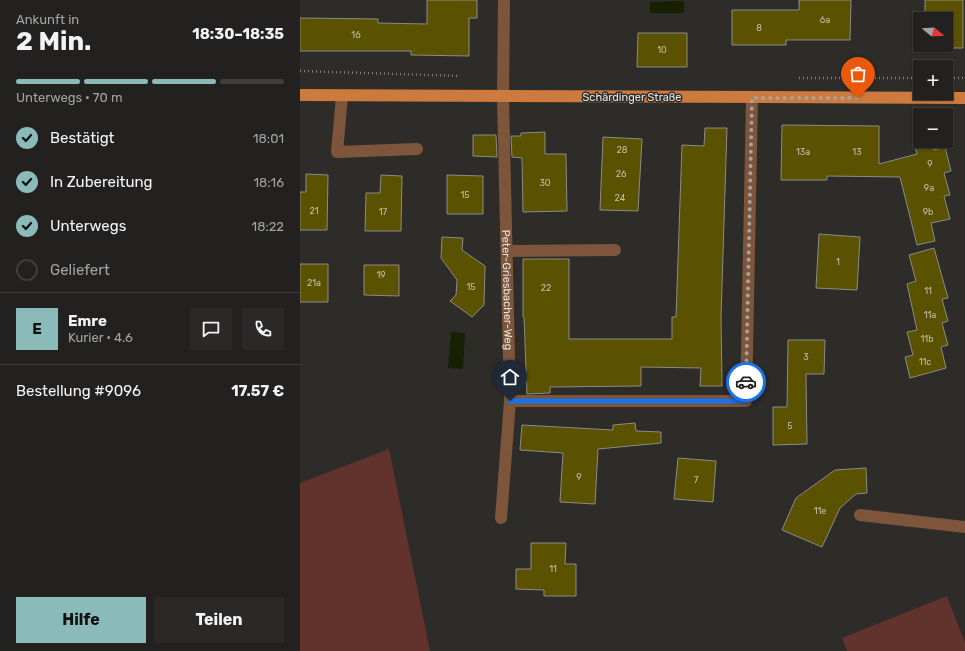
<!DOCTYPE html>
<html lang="de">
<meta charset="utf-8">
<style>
body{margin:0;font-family:Rubik,sans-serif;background:#2a2928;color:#f1f3f6;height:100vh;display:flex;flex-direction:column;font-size:15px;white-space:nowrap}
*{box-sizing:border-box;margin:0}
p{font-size:13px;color:#a2a3a4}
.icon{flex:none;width:22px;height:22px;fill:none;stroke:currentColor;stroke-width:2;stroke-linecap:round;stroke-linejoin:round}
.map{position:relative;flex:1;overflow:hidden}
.sheet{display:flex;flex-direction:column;background:#22211f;width:300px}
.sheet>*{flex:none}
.needle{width:26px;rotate:108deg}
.buttons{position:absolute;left:613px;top:12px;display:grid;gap:8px}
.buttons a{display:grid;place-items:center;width:40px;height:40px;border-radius:0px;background:#22211f;box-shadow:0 1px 3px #0004,0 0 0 1px #3f3e3d;font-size:20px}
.pin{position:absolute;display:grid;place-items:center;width:34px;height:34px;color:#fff;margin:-41px -17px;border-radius:50% 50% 50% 0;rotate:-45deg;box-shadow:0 0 4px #0007}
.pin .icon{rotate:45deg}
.courier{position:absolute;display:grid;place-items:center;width:40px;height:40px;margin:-20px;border:3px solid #1a73e8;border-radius:50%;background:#fff;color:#222;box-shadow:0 1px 5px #0007}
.head em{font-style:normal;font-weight:700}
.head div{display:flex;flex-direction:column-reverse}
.head{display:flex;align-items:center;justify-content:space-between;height:68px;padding:0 16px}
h1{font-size:26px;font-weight:700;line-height:30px}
.bar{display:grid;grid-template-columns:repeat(4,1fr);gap:6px 4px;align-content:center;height:48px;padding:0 16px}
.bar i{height:5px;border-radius:3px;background:#3f3e3d}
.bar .active{background:#8bbbb9}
.bar p{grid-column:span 4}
.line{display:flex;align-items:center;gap:10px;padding:0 16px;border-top:1px solid #3f3e3d}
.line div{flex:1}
.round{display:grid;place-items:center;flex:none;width:42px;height:42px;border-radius:0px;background:#2a2928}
ol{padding:0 16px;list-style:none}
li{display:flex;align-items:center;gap:12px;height:44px}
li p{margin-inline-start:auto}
li .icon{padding:4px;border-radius:50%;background:#8bbbb9;color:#111;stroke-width:4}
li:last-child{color:#a2a3a4}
li i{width:22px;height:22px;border:2px solid #3f3e3d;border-radius:50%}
.action{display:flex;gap:8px;margin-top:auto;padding:8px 16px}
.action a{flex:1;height:46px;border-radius:0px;background:#8bbbb9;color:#111;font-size:16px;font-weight:700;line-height:46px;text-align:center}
.action a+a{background:#2a2928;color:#f1f3f6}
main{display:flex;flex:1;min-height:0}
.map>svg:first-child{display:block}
</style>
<main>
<section class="sheet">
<div class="head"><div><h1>2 Min.</h1><p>Ankunft in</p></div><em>18:30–18:35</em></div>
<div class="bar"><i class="active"></i><i class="active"></i><i class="active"></i><i></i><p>Unterwegs · 70 m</p></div>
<ol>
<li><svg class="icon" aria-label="check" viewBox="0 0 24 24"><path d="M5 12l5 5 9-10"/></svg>Bestätigt<p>18:01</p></li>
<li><svg class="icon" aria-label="check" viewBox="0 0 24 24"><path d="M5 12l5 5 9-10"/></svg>In Zubereitung<p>18:16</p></li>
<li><svg class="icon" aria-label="check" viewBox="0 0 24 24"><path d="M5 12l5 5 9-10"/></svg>Unterwegs<p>18:22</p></li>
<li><i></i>Geliefert</li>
</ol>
<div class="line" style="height:72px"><b class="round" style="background:#8bbbb9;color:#111">E</b><div><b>Emre</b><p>Kurier · 4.6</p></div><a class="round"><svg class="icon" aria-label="chat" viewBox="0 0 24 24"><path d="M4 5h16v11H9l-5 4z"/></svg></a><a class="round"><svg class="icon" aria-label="phone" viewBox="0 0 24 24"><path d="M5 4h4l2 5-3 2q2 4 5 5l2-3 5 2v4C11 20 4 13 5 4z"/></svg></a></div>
<div class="line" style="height:52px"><div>Bestellung #9096</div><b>17.57 €</b></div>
<div class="action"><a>Hilfe</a><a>Teilen</a></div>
</section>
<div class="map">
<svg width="665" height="651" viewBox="0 0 665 651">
<rect width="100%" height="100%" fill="#2e2c29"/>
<!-- green -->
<path fill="#61332c" d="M89,449L130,651H0V483Z
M647,596L665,643V651H547L542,638Z"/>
<!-- water -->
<path fill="#172102" d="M384,1V13H350V2Z
M151,332L165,333L163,369L148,368Z"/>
<!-- building -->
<path fill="#5a5101" stroke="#8c8c87" d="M127,0H177V18H169V56L111,55V51H0V18L78,19V23L127,24Z
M499,0H551L550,40H486V45H432V10H499Z
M625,0H663V48H625V45H646V19H625Z
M338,33H387V67H337Z
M482,125L579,126V164L617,154L613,141H632L634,150L645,147L651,171L644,173L650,195L644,196L650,219L631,223L635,241L617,245L600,177L527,176V180H481Z
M405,128H427L421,317L422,386H400L401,368L341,367V386L250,387V393L227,394L224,317H223V259H269V339H372V317H376L382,145L404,146Z
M245,132V154H266L267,211L223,212L222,158L212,157L211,136H221V133Z
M173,135H196L197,157L173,156Z
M303,137L342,139L338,211L300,210Z
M6,174L28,175L27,230H0V192H6Z
M81,175L102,176L101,231H65L66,193H80Z
M147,175L183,176V214H147Z
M519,234L560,237L557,290L516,288Z
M142,237L163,238L162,250L185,266L184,305L172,317L150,301L156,295L157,280L141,258Z
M634,248L648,298L642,299L648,321L642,323L648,345L641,347L646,368L610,378L605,357L613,355L607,332L617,330L607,284L616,281L609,255Z
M0,264H28V302H0Z
M64,265H99V296L64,295Z
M488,340H525L524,374H506L507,444L473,445V407H487Z
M335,423L336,431L361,432V443L298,449L295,504L260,502L263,453L220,450L222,425L313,430V425Z
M378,458L416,461L413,502L374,499Z
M566,468L567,493L556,494L540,508L522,547L482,530L496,498L535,470Z
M231,543H266L265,564H276V596H244V590L216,589V569H231Z"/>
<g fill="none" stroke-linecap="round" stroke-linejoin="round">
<!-- path -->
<path stroke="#82807e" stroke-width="2.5" stroke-dasharray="1 3" stroke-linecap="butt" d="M0,71L160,76
M499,78H620
M646,78H665"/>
<!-- minor -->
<g stroke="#7d553a" stroke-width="12">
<path id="s1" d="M204,0L203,97L210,401H446L452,98"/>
<path d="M42,96L37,152L117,149"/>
<path d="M208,251L315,250"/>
<path d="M560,515L665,527"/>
<path d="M201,518L210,401"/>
</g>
<!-- major -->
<path stroke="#cd7a3e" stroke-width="12" d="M0,95L665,98"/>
</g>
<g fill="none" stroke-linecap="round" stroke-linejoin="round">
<!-- done -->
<path stroke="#a5a4a1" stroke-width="4" stroke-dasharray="0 7.2" d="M446,382L452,98H558"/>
<!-- route -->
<path stroke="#1a73e8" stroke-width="5" d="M210,401H446V382"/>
</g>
<g text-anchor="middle" stroke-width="3" stroke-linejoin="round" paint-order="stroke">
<!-- number labels -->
<g font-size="9" fill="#c2bfaa">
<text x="525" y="23">6a</text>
<text x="459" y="31">8</text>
<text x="56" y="38">16</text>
<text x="362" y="53">10</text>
<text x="322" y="153">28</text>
<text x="503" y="155">13a</text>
<text x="557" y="155">13</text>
<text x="630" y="167">9</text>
<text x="321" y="177">26</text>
<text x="245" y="186">30</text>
<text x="629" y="191">9a</text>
<text x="165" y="198">15</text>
<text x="320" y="201">24</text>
<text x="14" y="214">21</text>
<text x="83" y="215">17</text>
<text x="628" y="215">9b</text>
<text x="538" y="265">1</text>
<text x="81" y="278">19</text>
<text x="14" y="286">21a</text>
<text x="171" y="290">15</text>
<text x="246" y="291">22</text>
<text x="628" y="294">11</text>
<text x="630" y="318">11a</text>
<text x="627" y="342">11b</text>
<text x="506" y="360">3</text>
<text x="625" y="365">11c</text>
<text x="490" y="429">5</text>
<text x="279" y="480">9</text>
<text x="396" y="483">7</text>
<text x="520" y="514">11e</text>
<text x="253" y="572">11</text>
</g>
<!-- street labels -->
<g font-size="11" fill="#e5e4e2" stroke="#2e2c29">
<text x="332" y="101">Schärdinger Straße</text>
<text dy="4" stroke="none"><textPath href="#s1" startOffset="290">Peter-Griesbacher-Weg</textPath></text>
</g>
</g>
</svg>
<div class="buttons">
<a><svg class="needle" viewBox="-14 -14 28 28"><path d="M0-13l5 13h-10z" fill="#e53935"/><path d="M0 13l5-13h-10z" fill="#a2a3a4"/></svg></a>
<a>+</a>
<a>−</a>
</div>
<div class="pin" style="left:558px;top:98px;background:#ea580c"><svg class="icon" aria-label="bag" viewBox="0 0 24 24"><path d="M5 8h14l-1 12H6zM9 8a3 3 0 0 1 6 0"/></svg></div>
<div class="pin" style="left:210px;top:401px;background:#1f2937"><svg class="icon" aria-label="home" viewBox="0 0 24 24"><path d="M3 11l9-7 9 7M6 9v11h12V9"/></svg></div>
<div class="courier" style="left:446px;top:382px"><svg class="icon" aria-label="car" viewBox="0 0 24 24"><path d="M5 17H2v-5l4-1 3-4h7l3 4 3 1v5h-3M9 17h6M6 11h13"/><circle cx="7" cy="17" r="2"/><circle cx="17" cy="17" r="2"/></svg></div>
</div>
</main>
